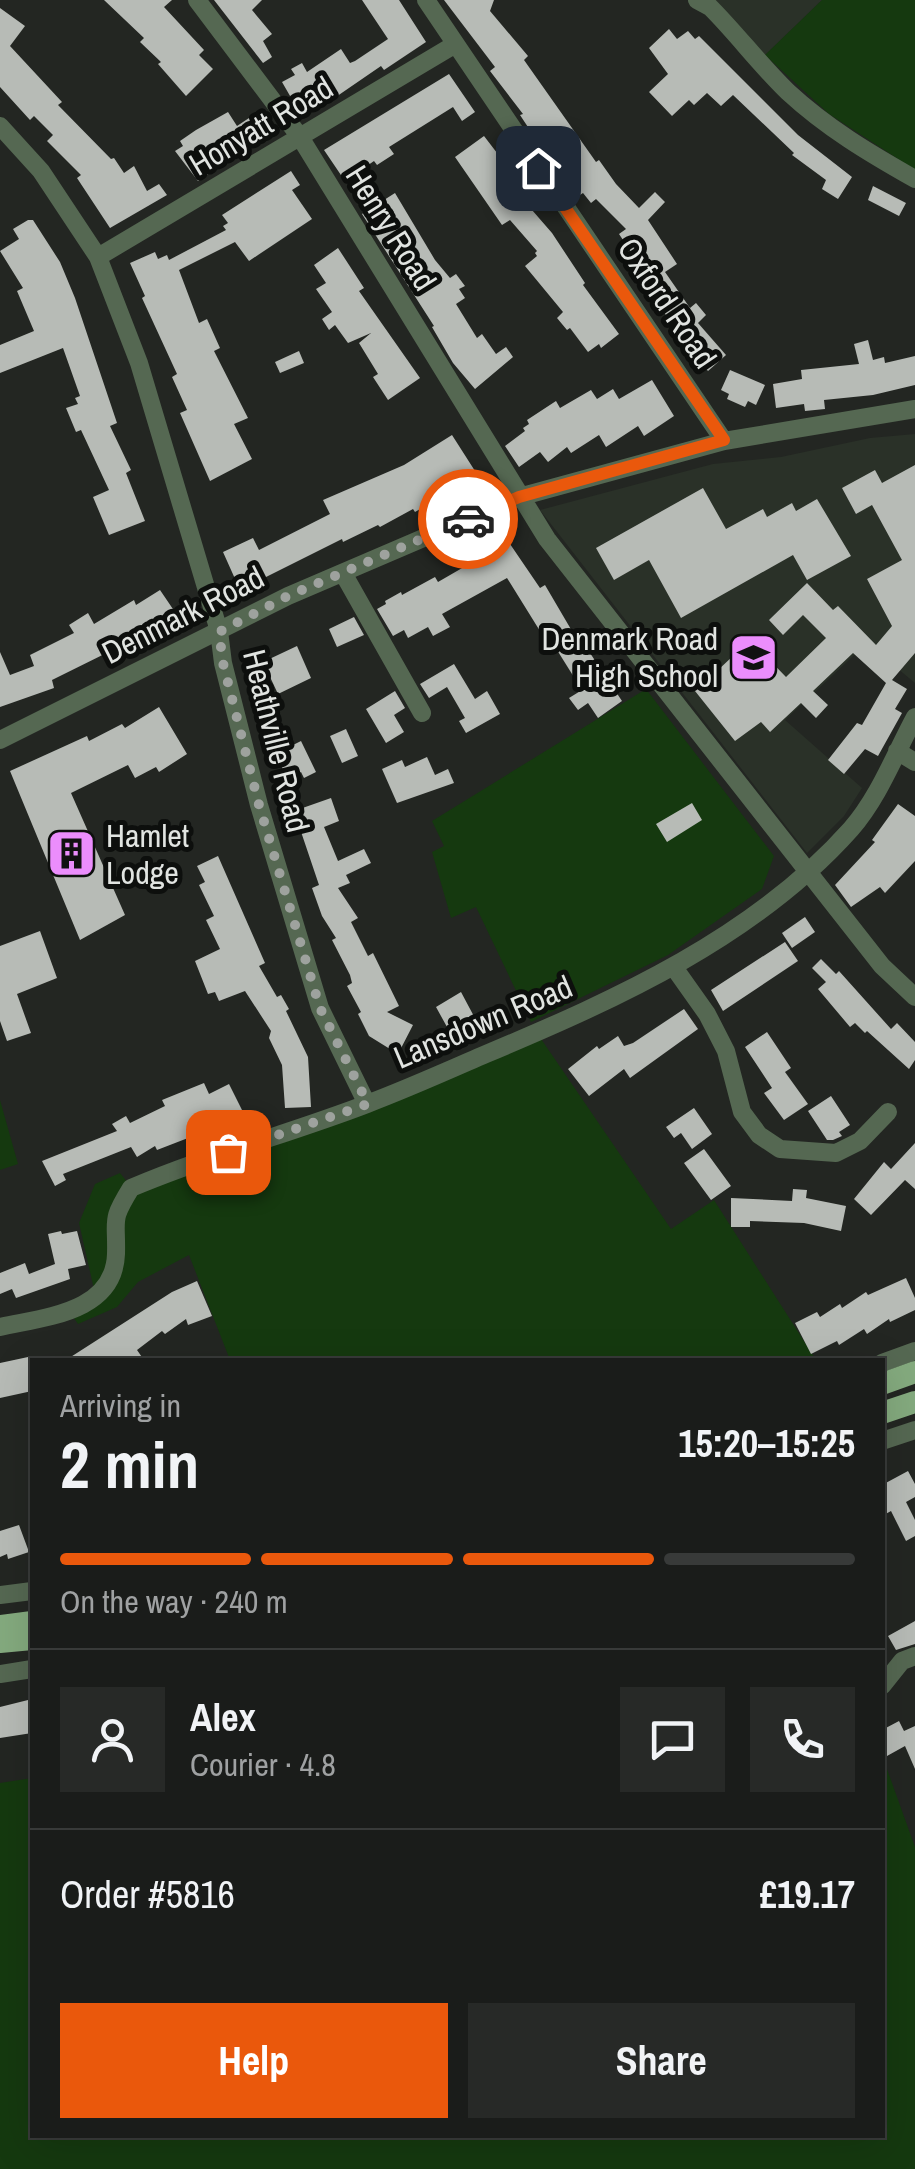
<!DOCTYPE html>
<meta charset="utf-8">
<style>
body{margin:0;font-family:"Archivo Narrow",sans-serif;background:#272927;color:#f1f3f6;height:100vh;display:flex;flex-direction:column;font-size:38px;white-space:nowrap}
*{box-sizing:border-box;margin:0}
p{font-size:32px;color:#9fa1a2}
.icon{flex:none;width:55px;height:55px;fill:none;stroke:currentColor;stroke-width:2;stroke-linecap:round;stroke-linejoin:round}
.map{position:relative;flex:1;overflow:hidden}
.details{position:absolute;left:30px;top:1358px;width:855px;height:780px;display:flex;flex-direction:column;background:#1a1c1a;border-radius:0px;box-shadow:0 10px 40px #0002,0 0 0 2px #383a39}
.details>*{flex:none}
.pin{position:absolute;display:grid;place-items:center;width:85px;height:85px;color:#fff;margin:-42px;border-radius:20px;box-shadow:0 5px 15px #0006}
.courier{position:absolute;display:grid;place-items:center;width:100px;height:100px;margin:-50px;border:8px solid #ea580c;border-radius:50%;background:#fff;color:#222;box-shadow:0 2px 12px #0007}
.headline em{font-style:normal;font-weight:800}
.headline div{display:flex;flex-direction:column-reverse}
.headline{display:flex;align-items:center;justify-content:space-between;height:170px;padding:0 30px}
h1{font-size:65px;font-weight:800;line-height:75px}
.bar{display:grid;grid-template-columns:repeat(4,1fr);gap:15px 10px;align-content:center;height:120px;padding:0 30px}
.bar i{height:12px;border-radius:8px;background:#383a39}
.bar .active{background:#ea580c}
.bar p{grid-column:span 4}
.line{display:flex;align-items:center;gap:25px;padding:0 30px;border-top:2px solid #383a39}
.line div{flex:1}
.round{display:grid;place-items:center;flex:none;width:105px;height:105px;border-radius:0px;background:#272927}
.button{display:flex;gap:20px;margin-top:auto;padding:20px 30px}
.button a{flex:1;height:115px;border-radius:0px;background:#ea580c;color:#fff;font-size:40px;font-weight:800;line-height:115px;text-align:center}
.button a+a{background:#272927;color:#f1f3f6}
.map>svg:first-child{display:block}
</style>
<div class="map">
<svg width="915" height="2169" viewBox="0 0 915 2169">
<rect width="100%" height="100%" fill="#232622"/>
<!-- built -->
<path fill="#2a3128" d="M697,0H822L760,60Z
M915,434V683L867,643L785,720L862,788L844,816L807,853L540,510L713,464L781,457L870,438Z"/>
<!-- green -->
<path fill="#15390f" d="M822,0H915V170L829,114L765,55Z
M646,689L774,856L762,889L668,955L531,1022L476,907L451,918L432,852L444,846L432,821Z
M537,1033L671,1229L714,1200L816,1360H230L189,1255L138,1282L117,1307L78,1324L69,1311L96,1298L79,1223L95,1184L120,1173L132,1188Z
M0,1100L18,1164L0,1170Z
M883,1758L915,1847V2169H0V1783L32,1778V2135H882Z"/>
<!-- building -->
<path fill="#b7bbb6" d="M104,0H172L164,7L204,50L199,55L213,69L186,96L158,64L161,62L140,42L144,38Z
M214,0H262L252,10L272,34L263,41L272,57L263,63Z
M362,0H399L426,42L384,70L381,66L330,101L301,115L282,82L295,75L291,69L302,63L307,72L341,49L350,63L355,61L388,39Z
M444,0H494L490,11L528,56L524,60L596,162L599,160L616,184L639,208L655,192L665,202L648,220L677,264L665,272L690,308L696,303L706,315L698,323L726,355L708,371L684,344L649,288L653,285L619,234L626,229L596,199L591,203L583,193L577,197L549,159L520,115L523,114L490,71L495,67Z
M0,8L25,26L10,46L62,102L58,105L111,159L114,158L124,173L134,166L147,191L159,184L167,195L110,228L77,178L81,175L47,141L53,135L34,116L30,120L0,87Z
M669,29L677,39L688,31L695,39L699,36L798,135L852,177L838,199L822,189L826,180L792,155L794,153L733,95L721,106L707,93L694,105L689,100L672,116L649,92L668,74L649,48Z
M449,74L475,112L462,121L453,107L389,147L394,154L377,165L374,161L345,181L324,150Z
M228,112L237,126L252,116L265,138L241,153L240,151L198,181L175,151L183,146L180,141L196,130Z
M484,136L504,162L507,161L521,182L517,185L535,209L532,210L552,233L585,283L583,285L619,334L601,348L599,344L588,352L570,328L567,330L557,318L563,312L525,266L537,256L535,253L537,251L510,220L502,225L455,157Z
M291,171L300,185L292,190L312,219L249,261L235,242L179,270L199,323L207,319L220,348L214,351L248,418L234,424L252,459L210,481L180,413L187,410L172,377L177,374L142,298L145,296L130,263L155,252L158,259L167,255L169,260L226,230L223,226L228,223L222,215Z
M873,186L906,203L899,216L868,200Z
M395,193L435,260L450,278L456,274L465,286L459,289L465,298L456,304L477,338L482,334L496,354L506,347L513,357L475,389L453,363L432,327L434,326L362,214Z
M28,220H33L60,262L75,298L117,423L110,426L131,470L126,473L145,521L109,535L93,497L109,490L81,430L76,432L66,408L78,404L75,398L80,396L63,348L0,373V345L34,331L17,291L23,288L0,251L19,239L13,229Z
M338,248L364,288L359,291L420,378L388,400L373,377L378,374L359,343L371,333L348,343L335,325L329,330L322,319L332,312L316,289L326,283L314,265Z
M868,340L873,360L884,357L885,363L915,356V385L873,395L824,400L825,409L805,411L804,404L776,408L773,384L802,379L801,370L859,364L854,344Z
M299,351L304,363L280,373L275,362Z
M730,370L765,385L756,405L748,401L745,407L727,399L729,394L721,390Z
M652,380L674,416L644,436L638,426L606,447L599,435L571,453L567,447L548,462L540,452L519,467L505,446L525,431L523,428L529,424L527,420L556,401L560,408L591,390L597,399L613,389L619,399Z
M452,435L475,471L468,475L473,482L450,496L448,493L415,512L413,509L380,527L378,525L343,542L342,539L240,590L223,552L253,538L259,550L330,514L323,500L404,465Z
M915,465V653L892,680L907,689L895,709L902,713L878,756L865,749L844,774L828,760L857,723L862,725L886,683L853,653L813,691L828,705L816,718L801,703L770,732L761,722L735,741L691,686L713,666L717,671L750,640L786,677L826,638L803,615L783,635L769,620L807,583L833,610L838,606L876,645L892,626L867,579L902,560L872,505L856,514L842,488L875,470L882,483Z
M703,488L726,529L763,509L767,517L792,503L796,511L817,499L851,556L807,580L793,555L681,618L649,560L614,580L596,548Z
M510,544L540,588L545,585L579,643L582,641L622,701L598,718L588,703L578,710L569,698L582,690L557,650L553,652L507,578L442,614L450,627L433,636L428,627L408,638L404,630L393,636L377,609L386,604L385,601L401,592L402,595L435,577L438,582L476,560L479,565Z
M160,590L177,615L157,628L52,680L54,688L0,707V652L10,675L34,666L30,655L74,633L69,625L88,613L94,624L134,600L136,605Z
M354,617L364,635L337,647L329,629Z
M297,646L311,678L278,694L263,662Z
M454,664L475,699L487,691L500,714L466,733L459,721L465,718L447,687L429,698L420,684Z
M395,691L405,708L394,715L404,732L386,743L366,709Z
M159,707L187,754L159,772L156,767L135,778L128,765L71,793L125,915L80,940L10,771L87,736L89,741L122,724L125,728Z
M346,729L358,756L342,763L330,736Z
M301,741L316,772L304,778L301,772L288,779L275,754Z
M427,757L435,775L448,769L454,783L397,803L382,769L402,760L405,767Z
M331,798L339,821L324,827L338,861L364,849L371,863L346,875L350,883L338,888L358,918L351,922L368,956L373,953L399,1006L387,1012L413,1025L398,1054L369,1036L358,1014L361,1012L347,986L352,983L350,975L332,940L336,938L322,916L312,888L319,885L294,811Z
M692,803L702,820L667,842L656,824Z
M898,804L915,816V861L885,893L880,887L851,907L835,885L875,842L872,840Z
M218,856L265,963L259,966L277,997L281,995L289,1009L286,1011L308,1057L311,1107L285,1108L282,1065L269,1038L271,1031L245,991L219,1001L215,992L208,994L195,961L220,949L206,920L214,916L199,885L205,882L197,866Z
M805,917L815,932L792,948L782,933Z
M40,931L57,978L17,994L31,1033L7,1041L0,1021V946Z
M785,942L798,961L723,1011L711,990Z
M821,959L836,974L839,971L891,1029L897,1023L915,1042V1060L909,1069L867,1031L865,1033L855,1023L850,1027L818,989L826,982L812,968Z
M461,992L477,1022L452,1036L436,1007Z
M684,1009L698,1029L630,1078L624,1069L589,1096L568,1069L597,1046L599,1049L618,1036L624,1046L633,1043Z
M767,1032L791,1068L785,1072L808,1104L784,1120L764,1093L772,1088L745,1047Z
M204,1083L209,1094L229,1084L245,1116L157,1150L155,1146L137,1157L131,1147L63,1174L66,1180L55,1186L42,1161L117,1131L112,1124L126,1116L130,1123L165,1106L162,1100Z
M831,1096L850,1125L839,1132L842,1136L833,1140H827L808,1111Z
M694,1108L712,1134L692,1149L681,1133L674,1138L666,1127Z
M915,1143V1189L905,1180L871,1215L854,1199L884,1162L891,1169Z
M704,1149L731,1186L711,1200L684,1163Z
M793,1189L807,1190L806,1198L846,1206L841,1231L804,1223L750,1221V1227H731V1198L792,1201Z
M61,1231L62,1234L77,1231L86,1265L68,1269L70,1279L16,1298L12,1289L0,1294V1273L25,1263L29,1274L55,1264L48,1234Z
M906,1278L915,1298V1310L890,1322L889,1319L867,1334L864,1329L839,1345L837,1341L811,1354L795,1323L817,1312L820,1317L840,1304L842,1308L866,1292L868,1295Z
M197,1281L212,1316L188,1325L186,1319L165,1334L162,1331L137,1350L144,1360H66L172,1292Z
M28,1357L29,1362L32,1361V1391L0,1398V1363Z
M908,1471L915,1484V1497L906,1502L915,1520V1536L906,1541L891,1511L882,1516V1485Z
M19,1525L29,1552L8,1559L7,1554L0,1557V1531Z
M915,1621V1644L896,1650L888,1636Z
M32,1699V1733L0,1738V1707Z
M899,1721L904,1731L915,1726V1769L905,1746L887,1756L882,1747V1730Z"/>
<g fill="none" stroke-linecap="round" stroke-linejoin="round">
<!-- minor -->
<path stroke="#556852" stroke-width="18" d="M197,0L300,137L547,539L882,966L915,997
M426,0L724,441
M697,0L710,7C737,34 760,65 788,92C827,128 869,153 915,179
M0,126L41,171L98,257L139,363L219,631L223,663L259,805L320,1008L367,1104
M98,257L454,45
M343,573L422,713
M0,740L288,596L519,497L724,441L915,409
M897,751L915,762
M673,966L707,1014L726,1051L742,1112L759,1135L780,1149L836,1153L860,1141L888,1112
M0,1327C44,1317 114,1313 116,1254C117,1218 110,1222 131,1188C208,1155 289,1134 367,1104C407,1089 447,1071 486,1054C617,999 755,937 851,829C879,797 895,754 915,717
M882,1363L915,1351
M882,1441L915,1430
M0,1595L32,1591
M0,1674L32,1669
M882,1686L902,1661L915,1656"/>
<!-- major -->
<path stroke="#84aa7e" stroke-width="22" d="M882,1384L915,1372
M882,1413L915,1402
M0,1626L32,1622
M0,1642L32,1639"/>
</g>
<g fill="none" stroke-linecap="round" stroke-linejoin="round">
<!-- done -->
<path stroke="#9ea29e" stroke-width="10" stroke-dasharray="0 18" d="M228,1152L368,1104L320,1008L259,805L223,663L219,632L288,596L468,519"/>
<!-- route -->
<path stroke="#ea580c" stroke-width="12" d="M468,519L519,497L724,440L538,168"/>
</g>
<!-- icons -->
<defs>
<symbol id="school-square" viewBox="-11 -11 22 22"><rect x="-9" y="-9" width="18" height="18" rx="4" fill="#eb8dfc" stroke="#0d0f0d"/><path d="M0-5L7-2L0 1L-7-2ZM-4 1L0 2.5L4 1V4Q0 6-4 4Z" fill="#111"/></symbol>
<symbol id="building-square" viewBox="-11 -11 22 22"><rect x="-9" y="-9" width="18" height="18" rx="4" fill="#eb8dfc" stroke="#0d0f0d"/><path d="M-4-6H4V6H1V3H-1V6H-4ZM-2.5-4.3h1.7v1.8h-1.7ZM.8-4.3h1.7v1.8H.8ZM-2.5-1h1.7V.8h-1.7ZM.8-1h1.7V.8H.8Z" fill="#111"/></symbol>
</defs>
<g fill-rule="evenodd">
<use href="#school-square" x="726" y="630" width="55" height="55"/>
<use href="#building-square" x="44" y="826" width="55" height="55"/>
</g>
<g text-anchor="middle" stroke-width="10" stroke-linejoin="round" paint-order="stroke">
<!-- street labels -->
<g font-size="32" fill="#e1e4e1" stroke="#0d0f0d">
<text transform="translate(261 126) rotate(-31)" y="11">Honyatt Road</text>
<text transform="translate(391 228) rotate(58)" y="11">Henry Road</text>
<text transform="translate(667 303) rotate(56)" y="11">Oxford Road</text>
<text transform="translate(183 615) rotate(-27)" y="11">Denmark Road</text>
<text transform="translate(276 741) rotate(76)" y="11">Heathville Road</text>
<text transform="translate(483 1022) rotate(-23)" y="11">Lansdown Road</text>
</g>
<!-- poi labels -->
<g font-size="32" fill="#e1e4e1" stroke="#0d0f0d" text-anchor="end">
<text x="718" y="650">Denmark Road<tspan x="718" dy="37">High School</tspan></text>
<text x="106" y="847" text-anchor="start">Hamlet<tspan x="106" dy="37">Lodge</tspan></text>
</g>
</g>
</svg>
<div class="pin" style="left:228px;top:1152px;background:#ea580c"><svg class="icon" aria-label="bag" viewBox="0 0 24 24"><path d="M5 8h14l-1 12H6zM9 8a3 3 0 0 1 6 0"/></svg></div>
<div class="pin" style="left:538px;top:168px;background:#1f2937"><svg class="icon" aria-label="home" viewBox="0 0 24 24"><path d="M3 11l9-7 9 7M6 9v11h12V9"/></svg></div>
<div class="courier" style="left:468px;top:519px"><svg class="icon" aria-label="car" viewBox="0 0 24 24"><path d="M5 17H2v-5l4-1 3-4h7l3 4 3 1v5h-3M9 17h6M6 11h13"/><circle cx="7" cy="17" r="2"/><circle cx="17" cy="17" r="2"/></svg></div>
<section class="details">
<div class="headline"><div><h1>2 min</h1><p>Arriving in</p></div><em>15:20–15:25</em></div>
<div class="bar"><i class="active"></i><i class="active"></i><i class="active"></i><i></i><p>On the way · 240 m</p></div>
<div class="line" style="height:180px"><a class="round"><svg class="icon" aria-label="person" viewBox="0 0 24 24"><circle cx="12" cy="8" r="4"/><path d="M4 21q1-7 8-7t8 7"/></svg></a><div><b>Alex</b><p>Courier · 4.8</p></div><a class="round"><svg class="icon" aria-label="chat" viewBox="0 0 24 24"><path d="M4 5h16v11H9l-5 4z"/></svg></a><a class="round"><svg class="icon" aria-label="phone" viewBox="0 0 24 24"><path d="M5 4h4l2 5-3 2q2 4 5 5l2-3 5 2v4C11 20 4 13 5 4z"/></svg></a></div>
<div class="line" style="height:130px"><div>Order #5816</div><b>£19.17</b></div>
<div class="button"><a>Help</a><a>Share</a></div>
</section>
</div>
